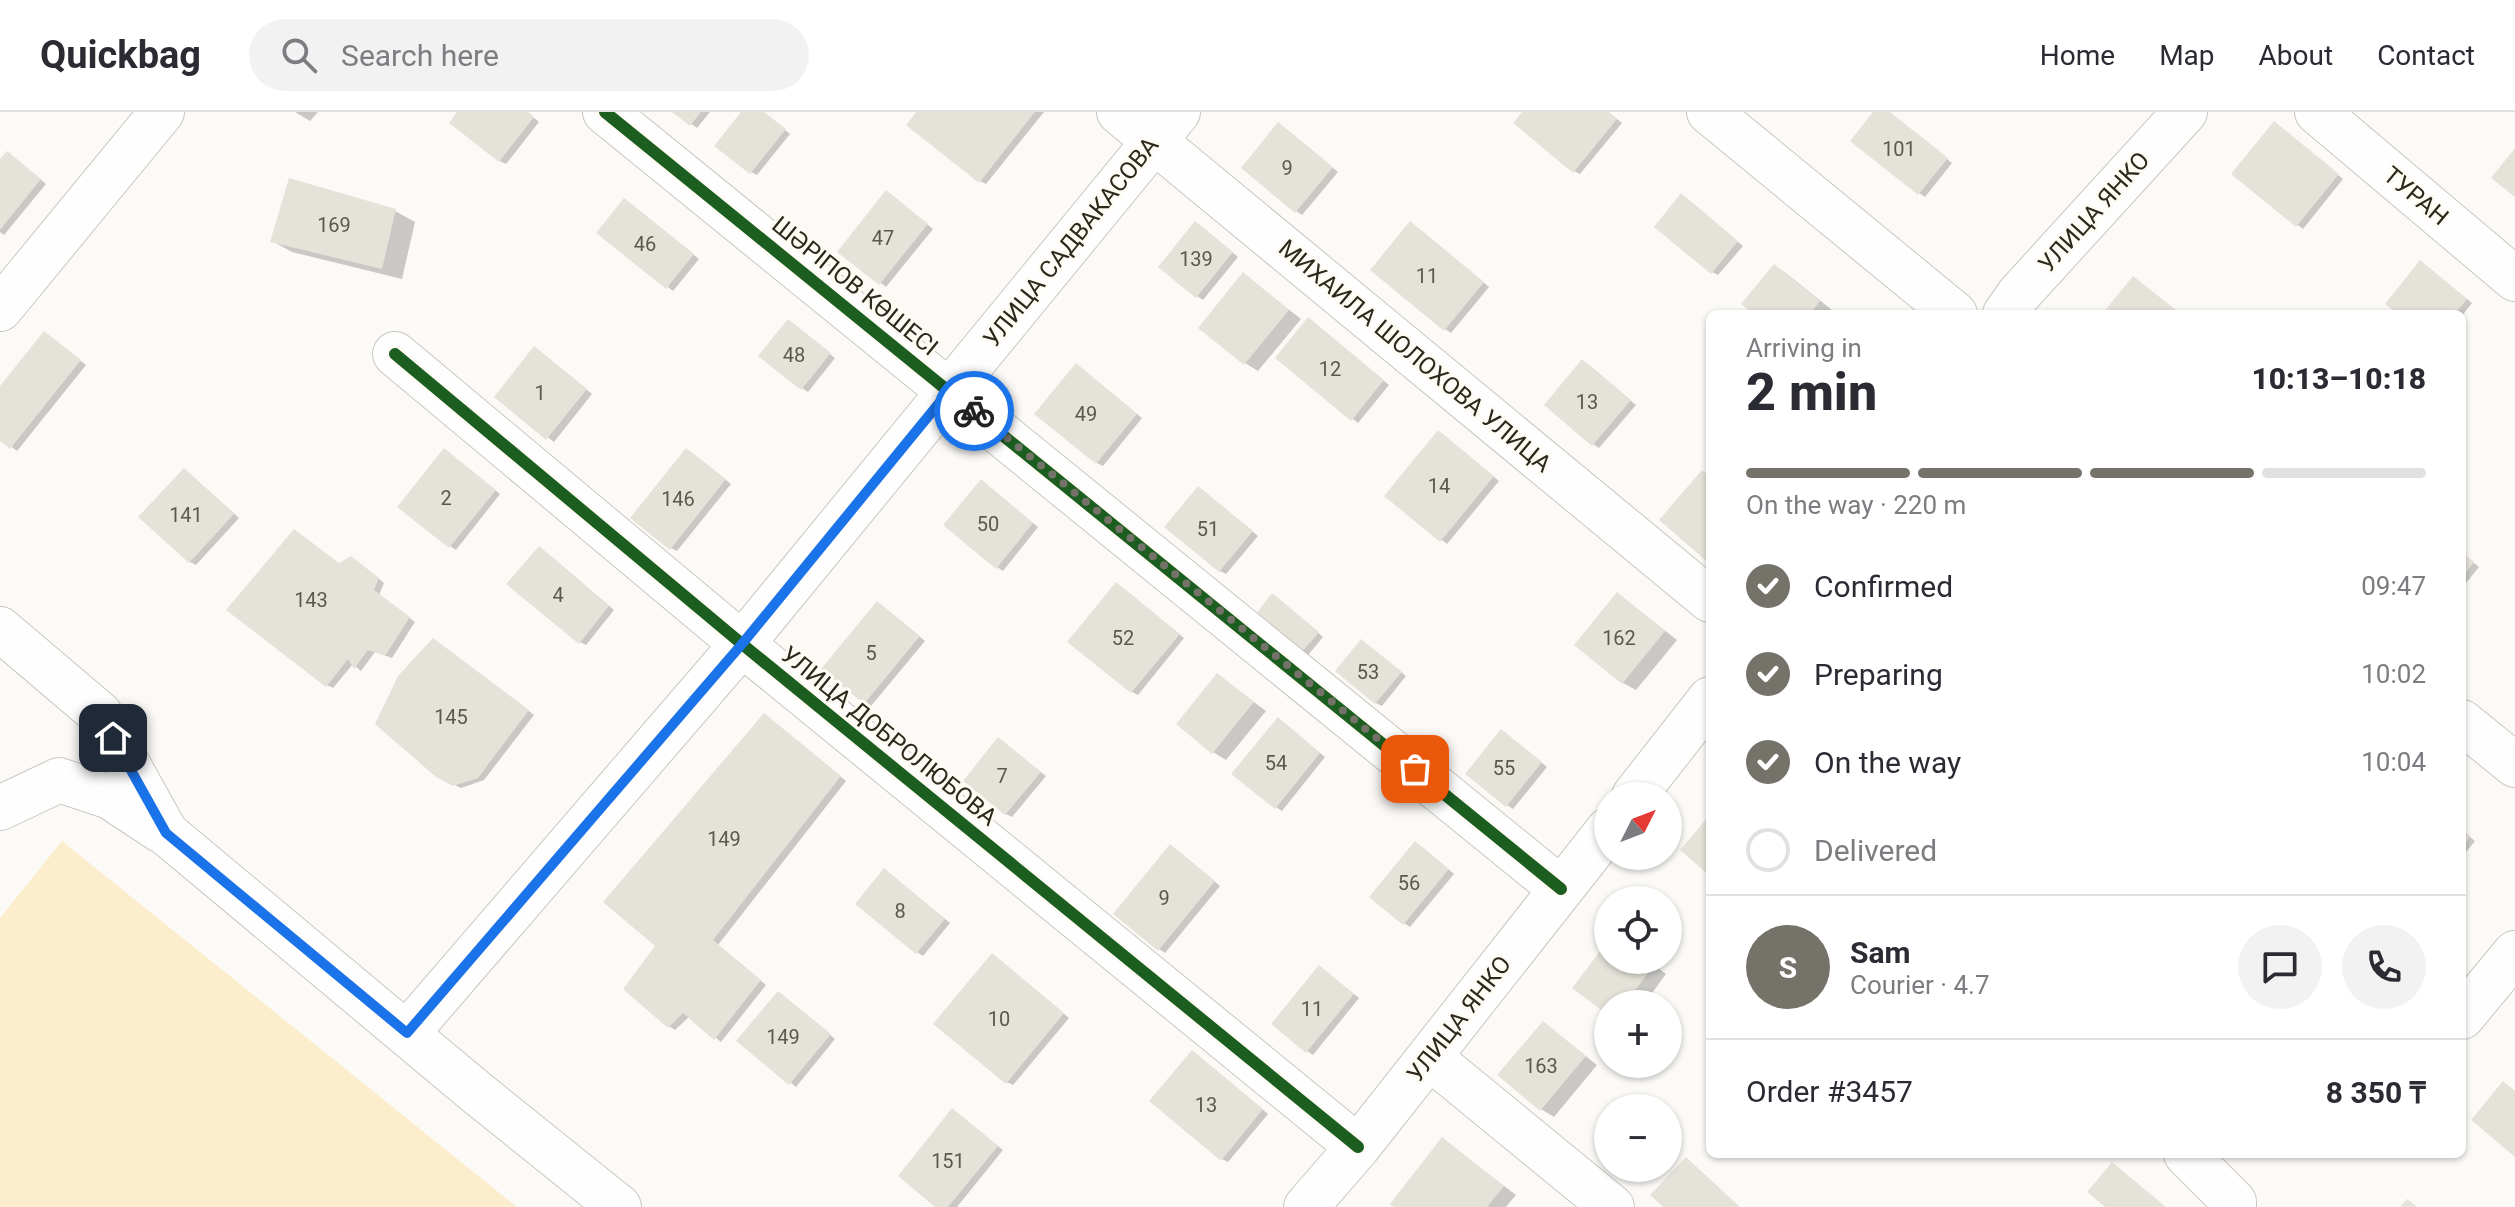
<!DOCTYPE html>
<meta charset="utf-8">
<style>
body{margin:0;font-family:Roboto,sans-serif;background:#f2f2f3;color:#2b2b33;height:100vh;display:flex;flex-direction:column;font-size:30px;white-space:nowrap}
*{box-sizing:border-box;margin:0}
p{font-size:26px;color:#7c7c81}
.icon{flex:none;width:44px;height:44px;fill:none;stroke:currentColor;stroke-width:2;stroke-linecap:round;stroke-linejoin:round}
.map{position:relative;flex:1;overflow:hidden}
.details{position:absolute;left:1706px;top:198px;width:760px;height:848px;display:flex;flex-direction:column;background:#fff;border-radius:12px;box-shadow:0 2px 6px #0004}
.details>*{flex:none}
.needle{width:52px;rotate:48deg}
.buttons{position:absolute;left:1594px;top:670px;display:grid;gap:16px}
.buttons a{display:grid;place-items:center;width:88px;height:88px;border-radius:50%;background:#fff;box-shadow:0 2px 6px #0004;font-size:40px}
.pin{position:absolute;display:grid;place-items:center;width:68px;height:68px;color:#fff;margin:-34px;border-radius:16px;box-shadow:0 4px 12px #0006}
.courier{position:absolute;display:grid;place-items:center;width:80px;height:80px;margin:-40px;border:6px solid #1a73e8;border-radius:50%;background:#fff;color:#222;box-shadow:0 2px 10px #0007}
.head em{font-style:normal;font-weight:800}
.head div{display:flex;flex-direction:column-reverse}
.head{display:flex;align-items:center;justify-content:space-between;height:136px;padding:0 40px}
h1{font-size:52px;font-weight:800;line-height:60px}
.bar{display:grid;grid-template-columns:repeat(4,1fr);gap:12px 8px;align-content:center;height:96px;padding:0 40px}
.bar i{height:10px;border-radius:6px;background:#e1e1e2}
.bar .selected{background:#757269}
.bar p{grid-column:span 4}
.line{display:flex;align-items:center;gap:20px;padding:0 40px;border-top:2px solid #e1e1e2}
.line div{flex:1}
.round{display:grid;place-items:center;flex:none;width:84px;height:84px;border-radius:42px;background:#f2f2f3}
ol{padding:0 40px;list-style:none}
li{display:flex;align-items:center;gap:24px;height:88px}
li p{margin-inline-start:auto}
li .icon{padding:8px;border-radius:50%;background:#757269;color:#fff;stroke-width:4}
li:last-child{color:#7c7c81}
li i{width:44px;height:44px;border:4px solid #e1e1e2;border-radius:50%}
header{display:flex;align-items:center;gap:48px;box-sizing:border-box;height:112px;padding:0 40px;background:#fff;border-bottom:2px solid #e1e1e2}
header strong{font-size:38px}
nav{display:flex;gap:44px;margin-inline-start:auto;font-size:28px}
.search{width:560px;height:72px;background:#f2f2f3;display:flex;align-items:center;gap:20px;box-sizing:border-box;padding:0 28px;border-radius:44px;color:#7c7c81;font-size:30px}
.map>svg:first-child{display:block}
</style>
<header>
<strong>Quickbag</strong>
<div class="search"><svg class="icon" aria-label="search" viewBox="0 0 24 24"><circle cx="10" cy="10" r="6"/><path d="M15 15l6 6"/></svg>Search here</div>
<nav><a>Home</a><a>Map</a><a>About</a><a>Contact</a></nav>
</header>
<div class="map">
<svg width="2515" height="1095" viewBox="0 0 2515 1095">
<rect width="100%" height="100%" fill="#fcfaf7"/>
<!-- green -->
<path fill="#fceecd" d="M62,729L517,1095H0V806Z"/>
<!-- shadow -->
<path fill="#0003" d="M295,0H318L310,9Z
M460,0H527L539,10L506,52L500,49Z
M675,0H710L697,16Z
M744,0H763L790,22L757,63L751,60Z
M919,0H1044L986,72L980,69Z
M1525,0H1608L1622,11L1580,62L1574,59Z
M1875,0H1889L1952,51L1925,85L1919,81Z
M2280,15L2343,67L2303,117L2234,62Z
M1285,16L1338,60L1302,103L1296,99Z
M13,45L46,72L4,123L0,120V51Z
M893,84L933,117L886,175L840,139Z
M1687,87L1743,134L1718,163L1712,160Z
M631,92L699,147L673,179L599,121Z
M395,99L415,110L402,167L292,140L272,129Z
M1202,115L1238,145L1203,188L1197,184Z
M1417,115L1489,175L1451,221L1445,217Z
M1774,154L1787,162L1832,198L1829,202H1757Z
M2426,154L2472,191L2462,204L2400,202Z
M1244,163L1301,207L1258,259L1245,251Z
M1314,211L1389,273L1358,311L1278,246Z
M794,213L835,246L808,280L802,276Z
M50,225L86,253L17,339L0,326V277Z
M541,240L592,282L554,330L497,285Z
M1589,253L1636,293L1599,336L1593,332Z
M1082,257L1142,306L1103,354L1097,351Z
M1444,324L1499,369L1447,432L1387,383Z
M450,342L500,382L456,438L450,434Z
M692,342L731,372L677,439L671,436Z
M190,362L239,406L196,453L190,450Z
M987,373L1038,415L1003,459L997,455Z
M1204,380L1258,424L1226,462L1220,459Z
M546,440L614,498L586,533L580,530Z
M2462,441L2479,455L2462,476Z
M358,450L384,471L379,483L415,510L392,546L375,540L361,559L353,552L333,576L327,573L340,453Z
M1122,476L1184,526L1138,583L1132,580Z
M1618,482L1677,528L1636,578L1623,571Z
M1279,487L1323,525L1308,543L1302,539Z
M884,495L925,529L871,594L824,557Z
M440,532L534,603L484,668L461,676L445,668Z
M1368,533L1406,564L1382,594L1376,591Z
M1218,563L1266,599L1226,648L1213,640Z
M770,607L846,669L718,833L766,873L721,930L690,904L675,918L669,914L657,834Z
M1284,611L1325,645L1282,699L1276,695Z
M1508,623L1547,655L1513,697L1507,693Z
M1004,631L1046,664L1012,705L1006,702Z
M2462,718L2475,729L2462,745Z
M1422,735L1454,762L1410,815L1404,811Z
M1177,738L1220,774L1165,841L1159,837Z
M890,762L950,811L923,844L917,840Z
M1608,832V848H1647L1666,862L1644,892H1608V900L1575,875Z
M998,847L1069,906L1013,973L1007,970Z
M1325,859L1359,886L1313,943L1307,939Z
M784,885L835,927L796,975L739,928Z
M1543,911L1597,953L1554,1005L1541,997Z
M1198,944L1268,1002L1228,1050L1222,1047Z
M958,1002L1003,1038L957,1095H938Z
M1442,1027L1516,1083L1506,1095H1397Z"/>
<!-- building -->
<path fill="#e5e2da" d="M457,0H528L534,5L499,50L449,11Z
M672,0H701L690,14Z
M741,0H764L786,17L750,62L714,34Z
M916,0H1035L979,71L906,13Z
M1522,0H1609L1617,7L1573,61L1513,11Z
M1873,0H1890L1948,46L1918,83L1850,29Z
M2274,9L2339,62L2296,115L2231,62Z
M1278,10L1333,55L1295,101L1241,56Z
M2515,36V85L2491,66Z
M7,39L41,67L0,118V47Z
M289,66L396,97L382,157L270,130Z
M886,78L928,112L879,173L837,140Z
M1681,81L1738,129L1711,162L1654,115Z
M624,86L694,142L666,177L596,121Z
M1195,109L1233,140L1196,186L1158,155Z
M1410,109L1484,170L1444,219L1370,158Z
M2420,148L2467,187L2455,202H2397L2385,192Z
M1774,152L1820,189L1810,202H1754L1741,192Z
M1243,160L1289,198L1244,253L1198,216Z
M2133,164L2176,198L2173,202H2102Z
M1308,205L1384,268L1351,309L1275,246Z
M788,207L831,241L801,278L758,244Z
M44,219L81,248L10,337L0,329V274Z
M534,234L587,277L546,328L494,285Z
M1582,247L1631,288L1592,334L1544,293Z
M1076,251L1137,302L1096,352L1034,302Z
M1438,318L1494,364L1440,430L1384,384Z
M444,336L496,378L449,436L397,395Z
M686,336L726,367L670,438L630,406Z
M184,356L234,402L189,451L138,405Z
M1702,358L1710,365V452L1659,408Z
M981,367L1033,411L996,457L943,413Z
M1198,374L1253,419L1219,460L1164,415Z
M294,417L339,451L351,444L379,466L374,478L410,505L385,544L368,538L354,557L348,547L326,575L226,498Z
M539,434L609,494L579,532L506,472Z
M2462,440L2474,450L2462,466Z
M1116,470L1180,522L1131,581L1067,530Z
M1617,480L1665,519L1622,572L1574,533Z
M1272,481L1319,520L1301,541L1255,503Z
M877,489L920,524L864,592L821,557Z
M433,526L529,598L478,666L453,674L436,665L375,612L398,564Z
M1361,527L1402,560L1375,592L1335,559Z
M1217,561L1254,590L1212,642L1176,612Z
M764,601L841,664L713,828L761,868L714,928L683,901L668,916L623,877L655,834L603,790Z
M1278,605L1320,641L1275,697L1231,662Z
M1501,617L1542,650L1506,695L1465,662Z
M998,625L1041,660L1005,703L963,669Z
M1708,705L1710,708V764L1680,738Z
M2462,718L2470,725L2462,735Z
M1415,729L1449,757L1403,813L1369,785Z
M1170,732L1215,769L1158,839L1113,802Z
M884,756L945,807L916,842L855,792Z
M1608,829V848H1647L1654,853L1625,892H1608V903L1572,876Z
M992,841L1064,901L1006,972L933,912Z
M1319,853L1354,882L1306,941L1271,912Z
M778,879L831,922L789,973L736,929Z
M1543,909L1586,944L1540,999L1497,963Z
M1192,938L1263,997L1221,1049L1149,989Z
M2503,969L2515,979V1045L2471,1008Z
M952,996L998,1034L948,1095H935L898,1064Z
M1442,1025L1504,1074L1487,1095H1394L1390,1092Z
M1686,1045L1740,1095H1663L1650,1083Z
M2112,1050L2166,1095H2105L2087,1080Z
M2407,1087L2417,1095H2400Z"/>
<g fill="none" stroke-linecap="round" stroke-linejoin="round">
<defs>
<path id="street" d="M605,0L1561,777
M1119,0L1710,488
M2317,0L2515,167
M0,197L162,0
M2005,202L2019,182L2185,0
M395,242L742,532L1358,1035
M0,517L100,602L166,721L476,980L619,1095
M1634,684L1710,587
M0,696L59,668L110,685L160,718
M2462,905L2515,841
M407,921L742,532L1178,0
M1429,945L1612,1095
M2186,1042L2234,1090V1095
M1306,1095L1358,1035L1608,718"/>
<path id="secondary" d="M1709,0L1955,202
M2462,610L2515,653"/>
</defs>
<!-- street casing -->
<use href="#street" stroke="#cac7c0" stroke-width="46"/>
<!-- secondary casing -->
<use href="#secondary" stroke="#cac7c0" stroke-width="46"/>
<!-- street -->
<use href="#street" stroke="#fffefe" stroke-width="44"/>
<!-- secondary -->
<use href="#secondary" stroke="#fffefe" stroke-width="44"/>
<defs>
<path id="cycleway" d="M605,0L1561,777
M395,242L742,532L1358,1035"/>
</defs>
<!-- cycleway casing -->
<use href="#cycleway" stroke="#fefbf5" stroke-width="17"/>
<!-- cycleway -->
<use href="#cycleway" stroke="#1b5e20" stroke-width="12"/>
</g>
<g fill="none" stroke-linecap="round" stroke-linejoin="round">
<!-- done -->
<path stroke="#757269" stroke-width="8" stroke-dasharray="0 14.4" d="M974,299L1415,657"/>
<!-- route -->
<path stroke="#1a73e8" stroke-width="10" d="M113,626L166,721L407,921L742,532L949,279L974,299"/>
</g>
<g text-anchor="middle" stroke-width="6" stroke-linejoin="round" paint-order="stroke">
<!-- number labels -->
<g font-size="20" fill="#5c584c">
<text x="1899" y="44">101</text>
<text x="1287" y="63">9</text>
<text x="334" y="120">169</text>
<text x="883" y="133">47</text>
<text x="645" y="139">46</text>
<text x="1196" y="154">139</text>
<text x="1427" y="171">11</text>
<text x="794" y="250">48</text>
<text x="1330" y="264">12</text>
<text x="540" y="288">1</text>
<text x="1587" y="297">13</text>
<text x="1086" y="309">49</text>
<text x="1439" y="381">14</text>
<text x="446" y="393">2</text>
<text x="678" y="394">146</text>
<text x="186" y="410">141</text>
<text x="988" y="419">50</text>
<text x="1208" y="424">51</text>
<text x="558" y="490">4</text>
<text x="311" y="495">143</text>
<text x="1123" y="533">52</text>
<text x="1619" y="533">162</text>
<text x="871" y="548">5</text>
<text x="1368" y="567">53</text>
<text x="451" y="612">145</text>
<text x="1276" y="658">54</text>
<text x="1504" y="663">55</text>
<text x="1002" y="671">7</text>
<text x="724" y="734">149</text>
<text x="1409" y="778">56</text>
<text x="1164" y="793">9</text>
<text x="900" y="806">8</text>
<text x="1312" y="904">11</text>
<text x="999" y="914">10</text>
<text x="783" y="932">149</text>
<text x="1541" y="961">163</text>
<text x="1206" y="1000">13</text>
<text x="948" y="1056">151</text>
</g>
<!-- street labels -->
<g font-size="24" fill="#2d281c" stroke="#fefbf5">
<text transform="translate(2416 84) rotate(40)" y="8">ТУРАН</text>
<text transform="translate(2094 100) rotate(-48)" y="8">УЛИЦА ЯНКО</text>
<text transform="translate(1071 130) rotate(-51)" y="8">УЛИЦА САДВАКАСОВА</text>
<text transform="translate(855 174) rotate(39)" y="8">ШӘРІПОВ КӨШЕСІ</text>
<text transform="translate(1415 244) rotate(40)" y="8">МИХАИЛА ШОЛОХОВА УЛИЦА</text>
<text transform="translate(889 624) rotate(39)" y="8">УЛИЦА ДОБРОЛЮБОВА</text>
<text transform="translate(1459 907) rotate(-52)" y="8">УЛИЦА ЯНКО</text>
</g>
</g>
</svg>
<div class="buttons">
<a><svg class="needle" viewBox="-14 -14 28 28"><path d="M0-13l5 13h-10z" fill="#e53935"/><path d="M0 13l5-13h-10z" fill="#7c7c81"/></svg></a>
<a><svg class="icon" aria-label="locate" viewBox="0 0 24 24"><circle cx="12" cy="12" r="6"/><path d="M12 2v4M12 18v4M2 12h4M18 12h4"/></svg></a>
<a>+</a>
<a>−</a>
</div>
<div class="pin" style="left:1415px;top:657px;background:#ea580c"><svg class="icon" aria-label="bag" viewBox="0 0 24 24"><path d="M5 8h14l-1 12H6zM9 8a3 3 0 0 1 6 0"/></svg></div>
<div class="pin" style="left:113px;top:626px;background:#1f2937"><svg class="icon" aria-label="home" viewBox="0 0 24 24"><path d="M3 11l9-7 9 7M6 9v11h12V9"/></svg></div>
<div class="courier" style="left:974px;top:299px"><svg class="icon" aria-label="bike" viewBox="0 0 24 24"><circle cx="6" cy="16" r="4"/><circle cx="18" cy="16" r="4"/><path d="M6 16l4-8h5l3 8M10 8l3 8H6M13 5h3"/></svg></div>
<section class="details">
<div class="head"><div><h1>2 min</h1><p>Arriving in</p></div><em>10:13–10:18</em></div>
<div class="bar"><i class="selected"></i><i class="selected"></i><i class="selected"></i><i></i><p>On the way · 220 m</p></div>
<ol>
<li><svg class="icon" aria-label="check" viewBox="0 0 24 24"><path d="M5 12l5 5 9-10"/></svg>Confirmed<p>09:47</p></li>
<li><svg class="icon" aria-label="check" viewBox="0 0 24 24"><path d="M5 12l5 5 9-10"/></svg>Preparing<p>10:02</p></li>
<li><svg class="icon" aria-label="check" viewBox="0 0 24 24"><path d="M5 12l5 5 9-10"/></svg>On the way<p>10:04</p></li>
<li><i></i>Delivered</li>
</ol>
<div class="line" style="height:144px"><b class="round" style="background:#757269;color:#fff">S</b><div><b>Sam</b><p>Courier · 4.7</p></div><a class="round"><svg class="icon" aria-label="chat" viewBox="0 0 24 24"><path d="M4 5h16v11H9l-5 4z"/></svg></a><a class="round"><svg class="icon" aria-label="phone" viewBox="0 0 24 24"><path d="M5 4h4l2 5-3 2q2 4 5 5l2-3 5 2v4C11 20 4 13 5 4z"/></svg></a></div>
<div class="line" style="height:104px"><div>Order #3457</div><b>8 350 ₸</b></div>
</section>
</div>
